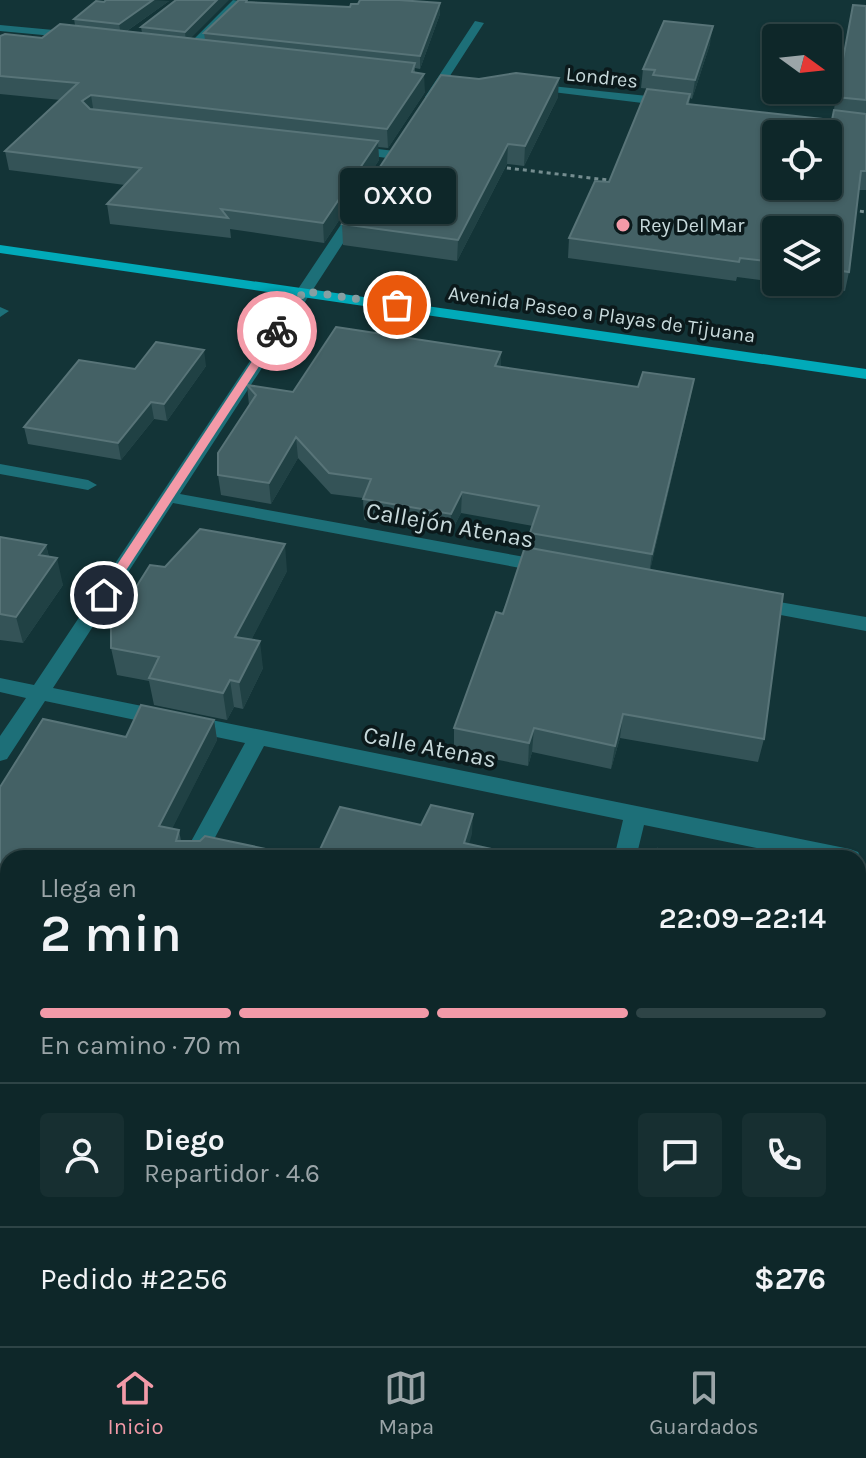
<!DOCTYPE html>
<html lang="es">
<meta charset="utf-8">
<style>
body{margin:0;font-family:Karla,sans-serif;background:#172f31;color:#f1f3f6;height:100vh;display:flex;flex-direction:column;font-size:30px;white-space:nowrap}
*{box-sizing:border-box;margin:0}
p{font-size:26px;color:#9ba5a8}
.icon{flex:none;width:44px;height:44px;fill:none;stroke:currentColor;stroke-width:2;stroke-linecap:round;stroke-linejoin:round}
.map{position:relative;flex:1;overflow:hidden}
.side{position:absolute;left:0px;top:850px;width:866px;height:496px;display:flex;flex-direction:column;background:#0e2729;border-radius:24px 24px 0 0;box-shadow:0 2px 6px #0004,0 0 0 2px #2e4446}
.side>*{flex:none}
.needle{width:52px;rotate:105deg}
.fabs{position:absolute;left:762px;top:24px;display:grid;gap:16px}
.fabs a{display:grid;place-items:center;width:80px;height:80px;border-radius:8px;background:#0e2729;box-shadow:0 2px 6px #0004,0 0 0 2px #2e4446;font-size:40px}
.pin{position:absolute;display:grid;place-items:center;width:68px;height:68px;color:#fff;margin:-34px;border:4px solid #fff;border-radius:50%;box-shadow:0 2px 8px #0007}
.courier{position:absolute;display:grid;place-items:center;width:80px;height:80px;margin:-40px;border:6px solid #f39aa8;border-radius:50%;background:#fff;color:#222;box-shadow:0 2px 10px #0007}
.bubble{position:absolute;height:56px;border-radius:8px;background:#0e2729;box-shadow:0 2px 6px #0004,0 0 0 2px #2e4446;font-size:26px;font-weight:600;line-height:56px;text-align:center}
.head em{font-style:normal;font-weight:600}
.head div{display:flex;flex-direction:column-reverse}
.head{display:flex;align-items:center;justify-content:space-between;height:136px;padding:0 40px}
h1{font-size:52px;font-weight:600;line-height:60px}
.bar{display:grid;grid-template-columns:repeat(4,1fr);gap:12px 8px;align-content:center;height:96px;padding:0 40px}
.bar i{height:10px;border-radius:6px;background:#2e4446}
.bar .active{background:#f39aa8}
.bar p{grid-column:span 4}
.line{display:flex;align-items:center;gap:20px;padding:0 40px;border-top:2px solid #2e4446}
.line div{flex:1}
.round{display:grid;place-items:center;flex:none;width:84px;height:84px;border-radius:8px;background:#172f31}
.dock{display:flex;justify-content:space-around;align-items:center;height:112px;border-top:2px solid #2e4446;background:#0e2729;font-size:22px;color:#9ba5a8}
.dock a{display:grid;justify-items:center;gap:4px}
.dock .active{color:#f39aa8}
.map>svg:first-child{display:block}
</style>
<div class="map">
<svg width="866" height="1346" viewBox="0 0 866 1346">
<rect width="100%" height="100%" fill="#133437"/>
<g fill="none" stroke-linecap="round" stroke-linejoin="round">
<!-- path -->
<path stroke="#758d90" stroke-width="3" stroke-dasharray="4 4" stroke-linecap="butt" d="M499,167L616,181
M852,210L866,212"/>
<!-- minor -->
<path fill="#1d6f78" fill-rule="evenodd" d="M233,0L245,2L195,50H187V46Z
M475,21L484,23L435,99H427L425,97Z
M0,25L75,32L80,35L75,38L0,31Z
M532,84L667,98L673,102L667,106L528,89L526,87Z
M352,146L395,151L401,155L395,159L348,153L346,150Z
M357,207L364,211L180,494L547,561L556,567L547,573L173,503L53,688L850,849L858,852L861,858L858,864V858H806L644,825L636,858H614L623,820L264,746L204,858H182L245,743L45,701L7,759L0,761V736L26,698L0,692V678L34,685L350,211Z
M0,307L9,311L0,317Z
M0,464L88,480L97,485L88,490L0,474Z
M756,598L866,617V631L749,609L746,604L749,599Z
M8,1201V1242L0,1245V1205Z"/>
<!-- major -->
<path fill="#01aab9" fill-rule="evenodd" d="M0,245L866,369V379L0,253Z"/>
</g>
<!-- wall -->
<path fill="#345357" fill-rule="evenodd" d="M176,0L191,38L205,40L204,33L257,1L256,2L440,14L420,69L415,68V73L425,92L388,148L378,147L379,160L324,243L230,229L231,238L110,224L107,204L125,185L9,170L5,151L61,100L0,94V36L42,38L75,25L74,19L104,2L169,1L127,31L142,33L141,27Z
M853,5L866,6V190H859L849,272L845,291L737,277L736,281L568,258L569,238L609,182L651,89L641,88L643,69L710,44L692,99L690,98L689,104L832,120ZM776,230H828V282H776Z
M558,97L524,166L507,164L457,261L343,245L342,224Z
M206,366L167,421L154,419L121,460L28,444L24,427L135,369Z
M501,367L638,387L694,379L690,399L650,570L764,739L758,762L620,738L611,769L532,752L528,766L454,751V728L529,548L530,533L533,526L461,513L450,534L364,520L363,498L331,494L298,458L271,504L221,495L218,475L249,405L247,385L293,392Z
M0,537L46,545L49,557L63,585L23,643L0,640Z
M287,571L251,640L263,668L243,709L234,707L227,720L154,705L149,681L117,675L111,648Z
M214,720L217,740L172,828L179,830L181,841L308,858H8V1157L0,1173V997L3,995V987H0V787L126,737Z
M122,1338L866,1346H118Z"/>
<!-- shaded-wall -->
<path fill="#204144" d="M153,0L169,1L121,35L119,24Z
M217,0H229L186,43L185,32Z
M440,3V14L420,69V56Z
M713,26L710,44L692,99L695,80Z
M424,74L425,92L388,148L387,129Z
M559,78L558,97L524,166L525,146Z
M91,95L94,114L82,101Z
M378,141L379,160L324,243L323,223Z
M508,144L507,164L457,261L458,240Z
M204,350L206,366L167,421L164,404Z
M501,352V372L495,366Z
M694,379L690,399L649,575L652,554Z
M151,402L154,419L121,460L118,443Z
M296,437L298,458L271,504L269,483Z
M462,492L461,513L450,534L451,514Z
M285,544L287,571L239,664L235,637Z
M46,545L51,566L57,558L63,585L23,643L16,617L39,555Z
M260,641L263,668L243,709L239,682Z
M230,680L234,707L227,720L223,693Z
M623,714L620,738L611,769L615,746Z
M214,720L217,740L164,845L159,826Z
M534,728L532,752L528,766L529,743Z
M473,814L472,834L465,858L464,843Z
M8,1123V1157L0,1173V1139Z"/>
<!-- building -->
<path fill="#446165" stroke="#587478" stroke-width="2" fill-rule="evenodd" d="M106,0H153L119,24L74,19L96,1L104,2Z
M176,0H217L185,32L141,27Z
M239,0H247L246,2L350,7L351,4H358L360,0H399L440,3L420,56L204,33Z
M853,5L866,6V100L836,97Z
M664,21L713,26L695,80L653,75L655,70L643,69Z
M60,24L415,63L412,72L424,74L387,129L91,95L82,101L90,109L378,141L323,223L221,209L228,218L107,204L141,168L5,151L78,83L0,76V36L5,34L42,38Z
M516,73L559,78L525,146L508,144L458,240L342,224L441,75L479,79Z
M647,89L690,94L687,104L832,120L834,110L866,114V171H861L849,272L828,269V230H776V262L740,258L739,262L569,238L595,181L609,182ZM776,134H828V186H776Z
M336,327L501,352L495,366L638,387L643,372L694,379L652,554L530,533L539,506L462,492L451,514L363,499L371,479L329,473L296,437L269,483L218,475V453L256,395L247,385L293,392Z
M156,342L204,350L164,404L151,402L118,443L24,427L79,360L135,369Z
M200,529L285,544L235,637L260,641L239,682L230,680L223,693L149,678L159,657L111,648V627L150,565L165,567Z
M0,537L46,545L39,555L57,558L16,617L0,614Z
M525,547L783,594L764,739L623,714L615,746L534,728L529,743L454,728L496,612L503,614Z
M141,705L214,720L159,826L179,830L176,841H200L205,836L308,858H8V1022L4,1030L8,1031V1123L0,1139V997L3,995V971L0,970V787L43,719L126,737Z
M431,805L473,814L464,843L514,854L513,858H316L340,807L421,825Z
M658,849L696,858H656Z
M858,908L866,910V1346H474L459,1342L458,1346H118L122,1338H858Z"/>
<!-- route -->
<path fill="#f39aa8" d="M277,328L282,331L108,598H99V592L272,331Z"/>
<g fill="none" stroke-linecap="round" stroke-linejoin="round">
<!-- done -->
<path stroke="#889fa2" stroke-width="8" stroke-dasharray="0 14.4" d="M277,331L304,291L397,305"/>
</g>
<!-- markers -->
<circle fill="#f39aa8" stroke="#0b191b" stroke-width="3" cx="623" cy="225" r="8"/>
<g text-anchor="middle" stroke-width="7" stroke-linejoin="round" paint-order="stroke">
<!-- far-street labels -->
<g font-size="20" fill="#c7d9db" stroke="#0b191b">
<text transform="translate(602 77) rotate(6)" y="7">Londres</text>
<text transform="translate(602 314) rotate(8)" y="7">Avenida Paseo a Playas de Tijuana</text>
</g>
<!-- far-poi labels -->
<g font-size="20" fill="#c7d9db" stroke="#0b191b" text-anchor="start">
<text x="639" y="232">Rey Del Mar</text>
</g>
<!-- street labels -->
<g font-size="24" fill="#c7d9db" stroke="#0b191b">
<text transform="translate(450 525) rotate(10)" y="8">Callejón Atenas</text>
<text transform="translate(430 747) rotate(11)" y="8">Calle Atenas</text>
</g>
</g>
</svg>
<div class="fabs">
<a><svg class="needle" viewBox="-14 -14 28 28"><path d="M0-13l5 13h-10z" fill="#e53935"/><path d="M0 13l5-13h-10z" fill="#9ba5a8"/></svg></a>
<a><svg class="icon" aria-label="locate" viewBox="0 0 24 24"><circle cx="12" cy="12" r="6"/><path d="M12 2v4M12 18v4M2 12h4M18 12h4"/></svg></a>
<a><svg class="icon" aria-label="layers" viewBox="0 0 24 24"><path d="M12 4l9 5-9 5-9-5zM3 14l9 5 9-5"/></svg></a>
</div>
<div class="pin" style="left:397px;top:305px;background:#ea580c"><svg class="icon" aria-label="bag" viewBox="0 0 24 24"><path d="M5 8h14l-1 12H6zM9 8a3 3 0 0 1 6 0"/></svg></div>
<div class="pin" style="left:104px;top:595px;background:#1f2937"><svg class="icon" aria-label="home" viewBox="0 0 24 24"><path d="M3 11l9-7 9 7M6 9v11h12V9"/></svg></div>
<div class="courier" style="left:277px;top:331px"><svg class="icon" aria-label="bike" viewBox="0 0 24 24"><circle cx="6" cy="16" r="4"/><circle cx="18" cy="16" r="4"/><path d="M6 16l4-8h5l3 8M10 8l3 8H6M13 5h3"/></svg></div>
<div class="bubble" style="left:340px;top:168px;width:116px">OXXO</div>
<section class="side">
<div class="head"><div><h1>2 min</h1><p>Llega en</p></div><em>22:09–22:14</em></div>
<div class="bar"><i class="active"></i><i class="active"></i><i class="active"></i><i></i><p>En camino · 70 m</p></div>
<div class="line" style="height:144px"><a class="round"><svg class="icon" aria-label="person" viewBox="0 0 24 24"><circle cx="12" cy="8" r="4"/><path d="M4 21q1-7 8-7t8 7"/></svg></a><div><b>Diego</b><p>Repartidor · 4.6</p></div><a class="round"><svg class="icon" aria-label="chat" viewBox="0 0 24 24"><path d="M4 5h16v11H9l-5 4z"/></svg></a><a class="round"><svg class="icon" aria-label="phone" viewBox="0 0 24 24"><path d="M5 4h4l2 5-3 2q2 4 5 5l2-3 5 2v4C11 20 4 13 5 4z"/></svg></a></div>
<div class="line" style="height:104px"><div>Pedido #2256</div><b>$276</b></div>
</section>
</div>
<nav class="dock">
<a class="active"><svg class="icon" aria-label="home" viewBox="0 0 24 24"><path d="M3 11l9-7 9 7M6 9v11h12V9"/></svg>Inicio</a>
<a><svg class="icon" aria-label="map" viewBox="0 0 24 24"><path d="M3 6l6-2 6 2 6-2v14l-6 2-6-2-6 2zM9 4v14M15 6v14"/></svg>Mapa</a>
<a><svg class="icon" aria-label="saved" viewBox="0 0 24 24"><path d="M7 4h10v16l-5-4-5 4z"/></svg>Guardados</a>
</nav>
